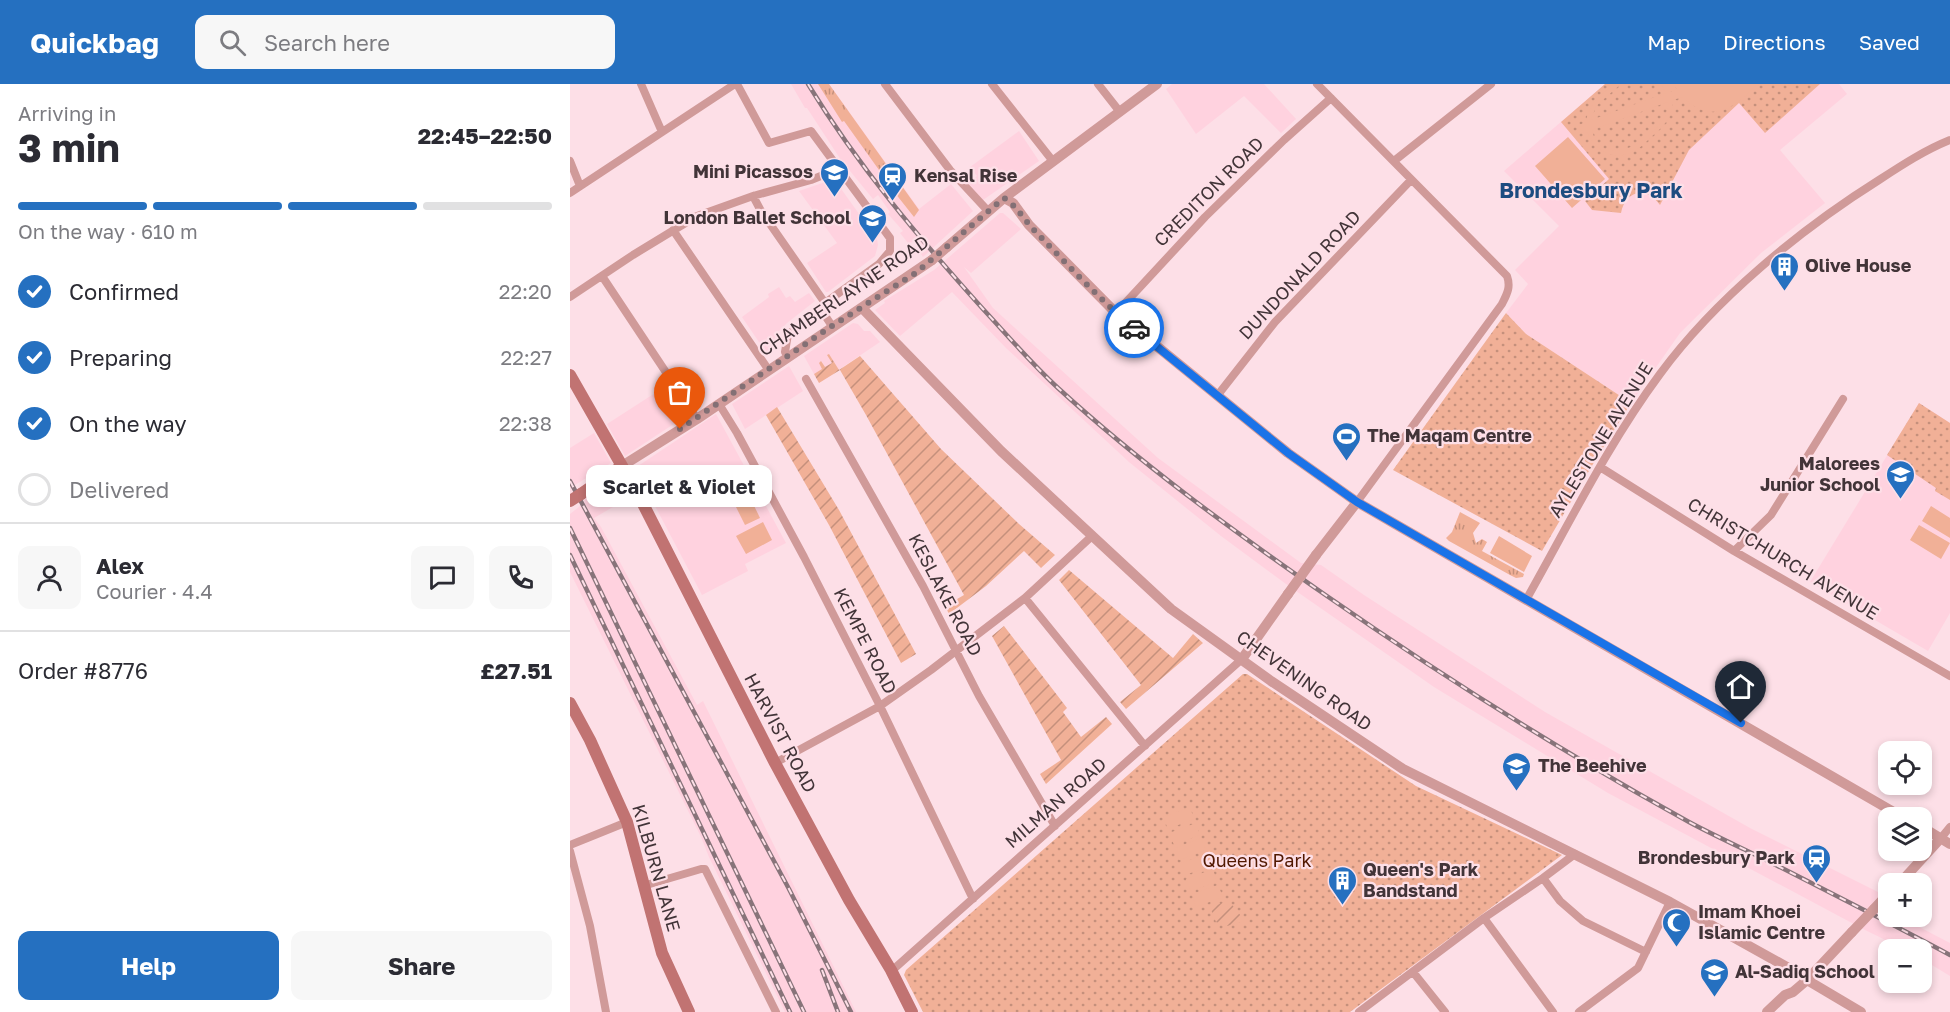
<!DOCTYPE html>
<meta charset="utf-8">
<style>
body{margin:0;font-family:"Golos Text",sans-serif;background:#f7f7f7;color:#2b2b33;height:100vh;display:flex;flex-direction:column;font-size:22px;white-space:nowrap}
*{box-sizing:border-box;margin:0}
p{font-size:20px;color:#7c7c81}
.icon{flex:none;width:33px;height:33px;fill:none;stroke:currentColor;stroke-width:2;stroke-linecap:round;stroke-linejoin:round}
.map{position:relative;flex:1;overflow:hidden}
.side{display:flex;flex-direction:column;background:#fff;width:570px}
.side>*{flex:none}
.buttons{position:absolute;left:1308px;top:657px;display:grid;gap:12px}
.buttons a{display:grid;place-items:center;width:54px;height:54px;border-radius:12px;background:#fff;box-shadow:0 3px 9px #0003;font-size:30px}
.pin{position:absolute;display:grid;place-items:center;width:51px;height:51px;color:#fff;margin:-62px -26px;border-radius:50% 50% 50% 0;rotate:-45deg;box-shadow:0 0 6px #0007}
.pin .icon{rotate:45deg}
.courier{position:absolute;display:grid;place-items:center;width:60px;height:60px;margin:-30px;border:4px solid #1a73e8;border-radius:50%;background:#fff;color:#222;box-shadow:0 2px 8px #0007}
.bubble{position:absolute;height:42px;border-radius:12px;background:#fff;box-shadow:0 3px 9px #0003;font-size:20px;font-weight:700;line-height:42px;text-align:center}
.head em{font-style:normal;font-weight:700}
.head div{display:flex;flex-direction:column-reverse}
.head{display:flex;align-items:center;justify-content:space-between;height:102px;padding:0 18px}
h1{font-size:39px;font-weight:700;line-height:45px}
.bar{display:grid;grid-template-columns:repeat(4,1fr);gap:9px 6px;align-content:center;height:72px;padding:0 18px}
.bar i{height:8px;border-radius:4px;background:#e1e1e2}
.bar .selected{background:#2570c0}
.bar p{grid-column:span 4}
.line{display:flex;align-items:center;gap:15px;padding:0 18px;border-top:2px solid #e1e1e2}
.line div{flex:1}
.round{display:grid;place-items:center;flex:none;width:63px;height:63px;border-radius:12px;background:#f7f7f7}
ol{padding:0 18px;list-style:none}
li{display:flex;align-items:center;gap:18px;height:66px}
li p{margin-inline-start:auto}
li .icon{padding:6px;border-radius:50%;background:#2570c0;color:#fff;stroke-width:4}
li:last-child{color:#7c7c81}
li i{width:33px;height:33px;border:3px solid #e1e1e2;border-radius:50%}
.primary-button{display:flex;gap:12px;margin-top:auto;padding:12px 18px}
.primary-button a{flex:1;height:69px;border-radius:12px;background:#2570c0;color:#fff;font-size:24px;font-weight:700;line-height:69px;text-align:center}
.primary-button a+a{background:#f7f7f7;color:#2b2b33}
header{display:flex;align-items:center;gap:36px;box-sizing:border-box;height:84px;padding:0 30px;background:#2570c0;color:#fff}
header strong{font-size:28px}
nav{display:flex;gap:33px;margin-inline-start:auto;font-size:21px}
.search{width:420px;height:54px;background:#f7f7f7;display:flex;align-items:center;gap:15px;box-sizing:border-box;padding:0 21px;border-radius:12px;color:#7c7c81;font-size:22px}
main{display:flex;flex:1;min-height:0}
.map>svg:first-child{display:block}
</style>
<header>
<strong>Quickbag</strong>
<div class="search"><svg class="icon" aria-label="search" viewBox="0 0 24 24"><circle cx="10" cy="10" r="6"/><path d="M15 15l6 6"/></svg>Search here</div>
<nav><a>Map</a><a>Directions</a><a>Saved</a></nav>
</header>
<main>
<section class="side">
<div class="head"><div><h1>3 min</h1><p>Arriving in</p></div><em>22:45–22:50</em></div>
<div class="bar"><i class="selected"></i><i class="selected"></i><i class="selected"></i><i></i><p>On the way · 610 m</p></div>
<ol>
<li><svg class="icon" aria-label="check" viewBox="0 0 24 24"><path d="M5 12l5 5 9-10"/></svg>Confirmed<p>22:20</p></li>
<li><svg class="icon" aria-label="check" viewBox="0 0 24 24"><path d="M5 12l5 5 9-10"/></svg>Preparing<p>22:27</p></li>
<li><svg class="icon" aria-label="check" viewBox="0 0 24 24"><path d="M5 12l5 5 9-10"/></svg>On the way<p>22:38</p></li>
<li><i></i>Delivered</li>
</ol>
<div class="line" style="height:108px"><a class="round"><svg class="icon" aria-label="person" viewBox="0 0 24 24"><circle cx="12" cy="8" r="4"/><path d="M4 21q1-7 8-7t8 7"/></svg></a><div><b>Alex</b><p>Courier · 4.4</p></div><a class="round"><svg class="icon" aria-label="chat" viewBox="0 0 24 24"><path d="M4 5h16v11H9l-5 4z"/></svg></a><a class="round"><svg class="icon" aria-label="phone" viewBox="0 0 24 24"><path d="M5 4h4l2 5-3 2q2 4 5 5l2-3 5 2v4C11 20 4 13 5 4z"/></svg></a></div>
<div class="line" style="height:78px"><div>Order #8776</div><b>£27.51</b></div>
<div class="primary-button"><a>Help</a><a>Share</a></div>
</section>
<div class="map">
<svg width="1380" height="928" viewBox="0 0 1380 928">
<defs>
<pattern id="grass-tufts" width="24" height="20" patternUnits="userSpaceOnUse" patternTransform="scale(1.5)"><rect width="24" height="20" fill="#f1b097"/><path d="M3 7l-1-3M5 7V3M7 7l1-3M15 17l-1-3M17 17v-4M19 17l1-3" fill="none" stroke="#c5907c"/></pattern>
<pattern id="park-dots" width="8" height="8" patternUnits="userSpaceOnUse" patternTransform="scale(1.5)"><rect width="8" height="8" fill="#f1b097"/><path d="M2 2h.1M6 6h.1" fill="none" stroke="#c5907c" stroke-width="1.8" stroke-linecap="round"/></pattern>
<pattern id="garden-furrows" width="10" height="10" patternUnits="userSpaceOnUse" patternTransform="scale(1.5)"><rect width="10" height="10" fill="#f1b097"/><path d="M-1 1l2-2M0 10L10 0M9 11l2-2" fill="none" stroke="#c5907c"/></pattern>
</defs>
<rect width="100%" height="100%" fill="#fddfe7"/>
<!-- built -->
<path fill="#ffd2df" d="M221,0H259L349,125L381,100L403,127L353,173L343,158L338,159L330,149L333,147L318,130L320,128L308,111L303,115L271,76L237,24H235Z
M602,0H694L726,35L711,49L674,12L626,50L596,5Z
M1035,0H1269L1277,10L1210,66L1255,119L1191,169L1110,249L1061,319L956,250L936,229L958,200L945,186L989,142L934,87Z
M449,47L469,77L413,116L398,100L407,92L400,83Z
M264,95L307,155L308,161L305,172L258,208H256L237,179L267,159L229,107Z
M430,129H433L451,145L401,189L394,183L423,224L588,374L731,479L751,481L794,511L975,628L1180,744L1308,808L1314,824L1318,826V832L1330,833L1380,859V892L1352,875V866L1334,865L1295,846L1038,709L864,603L716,500L651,452L559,378L436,264L382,208L330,252L305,226L315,219L314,217L364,186Z
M209,203L216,214L220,212L225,218L239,209L245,217L217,239L208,248L197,270L172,233L199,213L198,210Z
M283,239L288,240L294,247H300L310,258L249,299L234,272Z
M219,282L233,307L175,345L162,320Z
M96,302L116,332L55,372L37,340Z
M1349,319L1380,339V529L1358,567L1240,498Z
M146,330L216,459L175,480L178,487L132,511L65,384Z
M24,349L41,379L0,404V364Z
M50,393L62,412L24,434L31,443L127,621L133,617L286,928H215L139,773L131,753L0,488V430L15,418L14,416Z"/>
<!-- grass -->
<path fill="url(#grass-tufts)" d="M248,0H259L349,126L344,133L325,109L328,106L322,98L319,100L274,37L272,38Z
M890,428L910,439L903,449L906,459L912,455L917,458L912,467L954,490L953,493L946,494L940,491L879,457L876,454L882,448Z"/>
<!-- park -->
<path fill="url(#park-dots)" d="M1035,0H1250L1195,49L1169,19L1119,66L1090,121C1077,102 1055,106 1051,129L1022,126L1015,117L1039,95L991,38Z
M936,229L956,250L1061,319L1026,375L972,467L823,386Z
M1349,319L1380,339V416L1365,407L1366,404L1317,371Z
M673,590H677L846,702L992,771L780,928H353L334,891L336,886Z"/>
<!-- garden -->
<path fill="url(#garden-furrows)" d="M259,270L269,286L290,272L371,365L449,440L485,471L471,484L454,467L416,502L379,530L375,522L394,511L296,331L270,286L249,299L244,290L252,285L249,279L251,277L255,283L262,279L257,271Z
M207,323L269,426L346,570L331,579L259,441L196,331Z
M499,486L603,574L623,550L633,559L556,625L550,618L571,601L489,496Z
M434,542L497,624L493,628L511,653L536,633L542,640L476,700L470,690L491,676L422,552Z
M659,817L675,837L657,842L646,838L640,823Z"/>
<!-- pitch -->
<path fill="#f1b097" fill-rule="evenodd" d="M1044,0H1051L1026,22L1021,36L1096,9L1091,0H1097L1101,8L1107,5L1102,0H1187C1165,25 1140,41 1113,13L1103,16C1103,34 1093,43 1080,54C1076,58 1071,63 1066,66C1046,79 1025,67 1017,48L1012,49L1009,41L1016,38C1018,20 1031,11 1044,0ZM1098,18C1101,46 1033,95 1022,46Z
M998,53L1035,95L1002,124L965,82Z
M173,399L190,434L175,441L158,407Z
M1361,422L1380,434V454L1352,437Z
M193,438L202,456L176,470L166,452Z
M1349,441L1380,459L1371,475L1340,456Z
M929,452L962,472L954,488L920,469Z
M620,723L624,735L598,745L593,733Z
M626,739L630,751L604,761L599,749Z
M631,754L636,766L609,776L605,764Z
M637,770L641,782L615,791L611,779Z
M643,785L647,798L621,807L616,795Z
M648,801L653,813L626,823L622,810Z"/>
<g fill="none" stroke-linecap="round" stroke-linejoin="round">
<!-- minor -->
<path stroke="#d09a99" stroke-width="8" d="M71,0L92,48
M167,0L199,59L241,47L320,154V167L309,180L255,219L252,227L218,250L215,268L218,272
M315,0L380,86L418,127
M422,0L482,76
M528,0L550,28
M747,0L937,192C941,203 937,210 932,220L787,418
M0,77L10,102
M824,77L921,0
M0,109L165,0
M183,112L191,127L255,219
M103,146L198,285
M32,192L127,335
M0,213L63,171L127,132L183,112L241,96L263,87L267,83
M252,227L262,242
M546,229L635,133L714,56L761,14
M236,295L353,502L409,612L485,742
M647,312L705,238L841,96
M149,320L167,349L234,473L310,622L403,815
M1030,383L1164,467L1380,592
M1164,467L1201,431L1273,315
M455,514L575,662
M956,516C999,440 1038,360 1090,290C1145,215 1231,145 1309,96C1332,81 1355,66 1380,56
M205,679L310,622L361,586L455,514L522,452
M1371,754L1380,743
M0,761L57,738
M0,767L20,842L36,928
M973,794L990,817L1013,837L1076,868
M73,802L131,785H135L206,928
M914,834L983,928
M321,886L326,883L672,575
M843,888L875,928
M789,928L914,834L973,794L1005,770
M1009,928L1068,884L1100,818"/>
<!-- tertiary -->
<path stroke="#d09a99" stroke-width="10" d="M434,114L443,119L459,141L546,229L718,369L787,418L1334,734
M377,163L434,114L587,0
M292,224L431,367L601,525L701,597L833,685L1100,818L1233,892
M52,382L127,335L362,176
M746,471L787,418
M672,575L718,510
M1352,743L1380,760
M1329,800L1371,754
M1304,825L1318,810
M1237,896L1291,928
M1197,928L1215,911L1223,908L1237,896L1282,848"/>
<!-- secondary -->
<path stroke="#c17372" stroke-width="12" d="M0,291L68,410L205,679L279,816L321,886L342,928
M11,410L52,382
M0,619L20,656L57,738L92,869L119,928"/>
<defs>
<path id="rail" d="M238,0C288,82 349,154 413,225C438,252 461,279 488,304C571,380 662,446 754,510C872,592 994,669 1119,738C1145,752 1172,764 1198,777C1259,808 1320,839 1380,871
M0,397L219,805L281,928
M0,444L234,928
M0,471L220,928
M252,886L268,928"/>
</defs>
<!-- rail casing -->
<use href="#rail" stroke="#88747a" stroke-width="4.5"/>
<!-- rail -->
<use href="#rail" stroke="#fddfe7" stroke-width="2" stroke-dasharray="7" stroke-linecap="butt"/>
<!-- tertiary-bridge -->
<path stroke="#d09a99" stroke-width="10" d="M362,176L377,163
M718,510L746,471
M1282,848L1304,825"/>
<!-- secondary-bridge -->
<path stroke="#c17372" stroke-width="12" d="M0,417L11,410"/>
</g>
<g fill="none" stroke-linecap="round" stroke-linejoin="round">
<!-- done -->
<path stroke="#837075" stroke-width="6" stroke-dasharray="0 10.8" d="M110,345L262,242L347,188L434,114C447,122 454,136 465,147C497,180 529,215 564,244"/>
<!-- route -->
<path stroke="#1a73e8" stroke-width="8" d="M564,244L718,369L787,418L1171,639"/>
</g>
<!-- icons -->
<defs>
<symbol id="school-pin" viewBox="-11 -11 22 30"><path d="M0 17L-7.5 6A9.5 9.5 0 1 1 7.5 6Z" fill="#2570c0" stroke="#fddfe7"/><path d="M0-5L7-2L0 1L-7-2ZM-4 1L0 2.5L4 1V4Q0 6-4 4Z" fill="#fff"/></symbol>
<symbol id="station-pin" viewBox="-11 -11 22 30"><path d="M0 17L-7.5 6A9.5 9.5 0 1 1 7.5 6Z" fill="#2570c0" stroke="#fddfe7"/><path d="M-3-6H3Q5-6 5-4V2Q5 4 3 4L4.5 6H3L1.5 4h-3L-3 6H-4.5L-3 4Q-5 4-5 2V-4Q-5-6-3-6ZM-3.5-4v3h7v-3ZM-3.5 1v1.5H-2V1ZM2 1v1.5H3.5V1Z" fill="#fff"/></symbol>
<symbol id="building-pin" viewBox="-11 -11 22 30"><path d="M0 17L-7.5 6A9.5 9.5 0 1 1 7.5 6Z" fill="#2570c0" stroke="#fddfe7"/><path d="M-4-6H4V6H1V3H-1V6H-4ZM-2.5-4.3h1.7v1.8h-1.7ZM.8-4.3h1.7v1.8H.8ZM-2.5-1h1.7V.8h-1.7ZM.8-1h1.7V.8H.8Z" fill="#fff"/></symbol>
<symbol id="stadium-pin" viewBox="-11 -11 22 30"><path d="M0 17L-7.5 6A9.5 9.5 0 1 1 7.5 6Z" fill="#2570c0" stroke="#fddfe7"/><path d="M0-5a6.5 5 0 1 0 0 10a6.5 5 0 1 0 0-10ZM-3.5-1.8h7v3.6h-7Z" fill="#fff"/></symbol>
<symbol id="mosque-pin" viewBox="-11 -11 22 30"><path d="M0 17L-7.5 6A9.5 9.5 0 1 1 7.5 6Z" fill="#2570c0" stroke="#fddfe7"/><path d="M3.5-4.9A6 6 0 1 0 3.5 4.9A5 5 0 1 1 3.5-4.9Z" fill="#fff"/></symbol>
</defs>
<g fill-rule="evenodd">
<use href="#school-pin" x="248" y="72" width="33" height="45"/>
<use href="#station-pin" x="306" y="76" width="33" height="45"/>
<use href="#school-pin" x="286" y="118" width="33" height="45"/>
<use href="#building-pin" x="1198" y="166" width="33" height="45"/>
<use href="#stadium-pin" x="760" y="336" width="33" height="45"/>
<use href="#school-pin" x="1314" y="374" width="33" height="45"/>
<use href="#school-pin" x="930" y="666" width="33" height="45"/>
<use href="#station-pin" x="1230" y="758" width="33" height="45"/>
<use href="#building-pin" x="756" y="780" width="33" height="45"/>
<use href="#mosque-pin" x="1090" y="822" width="33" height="45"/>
<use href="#school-pin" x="1128" y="872" width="33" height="45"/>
</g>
<g text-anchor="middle" stroke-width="4.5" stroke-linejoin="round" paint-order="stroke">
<!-- poi labels -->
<g font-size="18" font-weight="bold" fill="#423438" stroke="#fddfe7" text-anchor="start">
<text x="243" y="94" text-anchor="end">Mini Picassos</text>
<text x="344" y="98">Kensal Rise</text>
<text x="281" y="140" text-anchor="end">London Ballet School</text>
<text x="1235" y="188">Olive House</text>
<text x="797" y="358">The Maqam Centre</text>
<text x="1310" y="386" text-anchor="end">Malorees<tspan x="1310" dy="21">Junior School</tspan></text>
<text x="968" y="688">The Beehive</text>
<text x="1225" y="780" text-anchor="end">Brondesbury Park</text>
<text x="793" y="792">Queen's Park<tspan x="793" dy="21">Bandstand</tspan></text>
<text x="1128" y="834">Imam Khoei<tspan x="1128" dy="21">Islamic Centre</tspan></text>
<text x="1165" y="894">Al-Sadiq School</text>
</g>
<!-- street labels -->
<g font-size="18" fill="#423438" stroke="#fddfe7">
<text transform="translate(639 108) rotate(-45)" y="6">CREDITON ROAD</text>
<text transform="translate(730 191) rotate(-47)" y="6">DUNDONALD ROAD</text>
<text transform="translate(274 212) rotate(-34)" y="6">CHAMBERLAYNE ROAD</text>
<text transform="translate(1031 356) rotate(-58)" y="6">AYLESTONE AVENUE</text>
<text transform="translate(1213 475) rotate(31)" y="6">CHRISTCHURCH AVENUE</text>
<text transform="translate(375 511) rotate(62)" y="6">KESLAKE ROAD</text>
<text transform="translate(295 557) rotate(63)" y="6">KEMPE ROAD</text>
<text transform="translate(734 597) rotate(35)" y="6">CHEVENING ROAD</text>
<text transform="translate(210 649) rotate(62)" y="6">HARVIST ROAD</text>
<text transform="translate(486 719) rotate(-41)" y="6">MILMAN ROAD</text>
<text transform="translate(86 784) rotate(74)" y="6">KILBURN LANE</text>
</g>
<!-- park labels -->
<g font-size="18" fill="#511800" stroke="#fddfe7">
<text x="687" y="783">Queens Park</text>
</g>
<!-- quarter labels -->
<g font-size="21" font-weight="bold" fill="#1d4c80" stroke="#fddfe7">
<text x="1021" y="114">Brondesbury Park</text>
</g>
</g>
</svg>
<div class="buttons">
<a><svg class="icon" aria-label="locate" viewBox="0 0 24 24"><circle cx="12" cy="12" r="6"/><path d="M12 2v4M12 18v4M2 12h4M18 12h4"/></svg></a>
<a><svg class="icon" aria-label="layers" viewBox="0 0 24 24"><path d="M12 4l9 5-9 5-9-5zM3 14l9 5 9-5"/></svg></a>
<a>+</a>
<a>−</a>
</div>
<div class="pin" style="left:110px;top:345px;background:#ea580c"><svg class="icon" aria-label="bag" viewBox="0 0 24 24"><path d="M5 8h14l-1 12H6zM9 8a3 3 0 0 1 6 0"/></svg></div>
<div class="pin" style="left:1171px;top:639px;background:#1f2937"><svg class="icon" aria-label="home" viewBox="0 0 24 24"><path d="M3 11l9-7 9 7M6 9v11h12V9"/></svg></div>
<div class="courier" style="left:564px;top:244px"><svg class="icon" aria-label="car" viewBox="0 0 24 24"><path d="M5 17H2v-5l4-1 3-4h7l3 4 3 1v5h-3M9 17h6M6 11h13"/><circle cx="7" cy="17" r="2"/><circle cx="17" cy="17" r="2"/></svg></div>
<div class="bubble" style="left:16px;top:381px;width:186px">Scarlet &amp; Violet</div>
</div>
</main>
